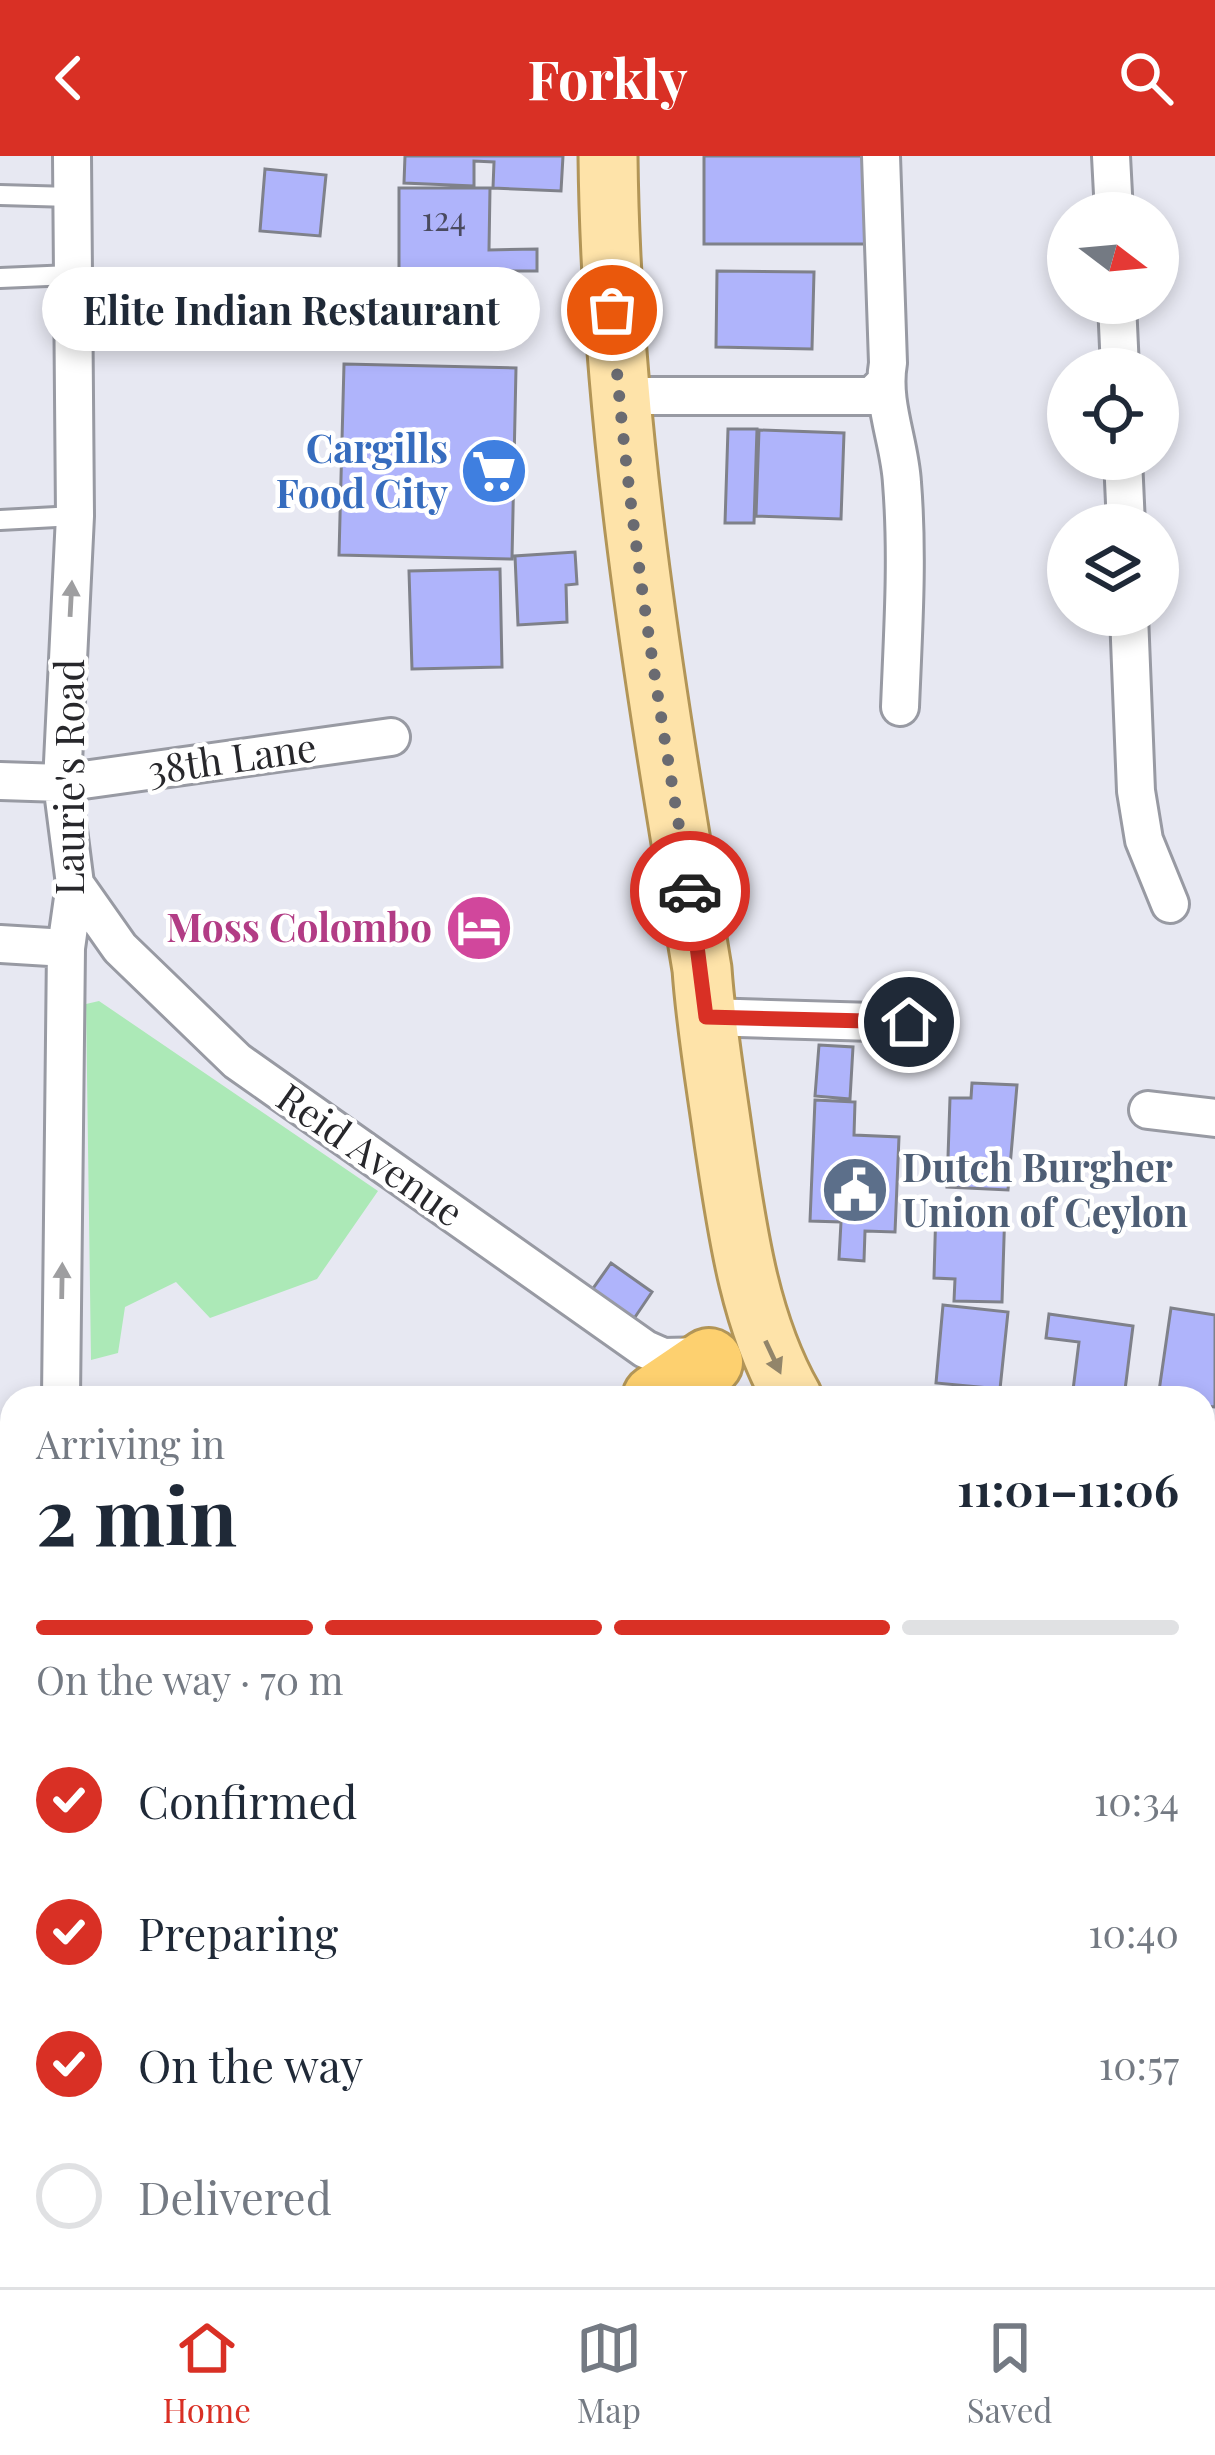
<!DOCTYPE html>
<meta charset="utf-8">
<style>
body{margin:0;font-family:"Playfair Display",serif;background:#f6f6f7;color:#1f2937;height:100vh;display:flex;flex-direction:column;font-size:45px;white-space:nowrap}
*{box-sizing:border-box;margin:0}
p{font-size:39px;color:#747a83}
.icon{flex:none;width:66px;height:66px;fill:none;stroke:currentColor;stroke-width:2;stroke-linecap:round;stroke-linejoin:round}
.map{position:relative;flex:1;overflow:hidden}
.sheet{position:absolute;left:0px;top:1230px;width:1215px;height:903px;display:flex;flex-direction:column;background:#fff;border-radius:36px 36px 0 0;box-shadow:0 6px 18px #0003}
.sheet>*{flex:none}
.needle{width:78px;rotate:106deg}
.controls{position:absolute;left:1047px;top:36px;display:grid;gap:24px}
.controls a{display:grid;place-items:center;width:132px;height:132px;border-radius:50%;background:#fff;box-shadow:0 6px 18px #0003;font-size:60px}
.pin{position:absolute;display:grid;place-items:center;width:102px;height:102px;color:#fff;margin:-51px;border:6px solid #fff;border-radius:50%;box-shadow:0 3px 12px #0007}
.courier{position:absolute;display:grid;place-items:center;width:120px;height:120px;margin:-60px;border:9px solid #d93025;border-radius:50%;background:#fff;color:#222;box-shadow:0 3px 15px #0007}
.bubble{position:absolute;height:84px;border-radius:42px;background:#fff;box-shadow:0 6px 18px #0003;font-size:39px;font-weight:700;line-height:84px;text-align:center}
.summary em{font-style:normal;font-weight:700}
.summary div{display:flex;flex-direction:column-reverse}
.summary{display:flex;align-items:center;justify-content:space-between;height:204px;padding:0 36px}
h1{font-size:78px;font-weight:700;line-height:90px}
.bar{display:grid;grid-template-columns:repeat(4,1fr);gap:18px 12px;align-content:center;height:144px;padding:0 36px}
.bar i{height:15px;border-radius:9px;background:#e0e1e3}
.bar .current{background:#d93025}
.bar p{grid-column:span 4}
ol{padding:0 36px;list-style:none}
li{display:flex;align-items:center;gap:36px;height:132px}
li p{margin-inline-start:auto}
li .icon{padding:12px;border-radius:50%;background:#d93025;color:#fff;stroke-width:4}
li:last-child{color:#747a83}
li i{width:66px;height:66px;border:6px solid #e0e1e3;border-radius:50%}
header{display:flex;justify-content:space-between;align-items:center;height:156px;padding:0 36px;background:#d93025;color:#fff;font-size:54px;font-weight:700}
.dock{display:flex;justify-content:space-around;align-items:center;height:168px;border-top:3px solid #e0e1e3;background:#fff;font-size:33px;color:#747a83}
.dock a{display:grid;justify-items:center;gap:6px}
.dock .current{color:#d93025}
.map>svg:first-child{display:block}
</style>
<header><svg class="icon" aria-label="back" viewBox="0 0 24 24"><path d="M15 5l-7 7 7 7"/></svg>Forkly<svg class="icon" aria-label="search" viewBox="0 0 24 24"><circle cx="10" cy="10" r="6"/><path d="M15 15l6 6"/></svg></header>
<div class="map">
<svg width="1215" height="2131" viewBox="0 0 1215 2131">
<rect width="100%" height="100%" fill="#e7e8f2"/>
<!-- green -->
<path fill="#ace9b7" d="M99,845L378,1035L317,1123L210,1162L176,1126L125,1151L118,1197L91,1204L86,848Z"/>
<!-- building -->
<path fill="#afb4fb" stroke="#7f818a" stroke-width="3" d="M405,0H563L561,35L493,32L494,6L474,5V30L404,27Z
M704,0H869L868,88H704Z
M265,13L326,19L320,80L260,75Z
M399,32H490L489,94L537,93V115H399Z
M717,115L814,116L812,193L716,191Z
M344,208L516,212L512,403L339,399Z
M728,273H757L754,367H725Z
M759,274L844,277L841,363L756,360Z
M575,396L577,428L566,429L567,466L518,469L515,400Z
M500,413L502,511L412,513L409,415Z
M819,889L853,891L850,943L815,940Z
M972,927L1017,929L1008,1034L947,1031L950,942H971Z
M815,944L855,946L854,979L899,981L895,1076L865,1075L864,1105L839,1103L841,1066L810,1065Z
M936,1050L1005,1051L1002,1146L954,1145L955,1123L934,1122Z
M611,1107L652,1136L629,1170L587,1141Z
M943,1149L1008,1156L1000,1233L936,1227Z
M1171,1152L1215,1159V1251L1203,1250V1242H1158Z
M1049,1158L1133,1170L1124,1242H1072L1079,1186L1046,1182Z
M1203,1298L1215,1300V1345L1203,1332Z
M3,1358L12,1417L0,1419V1359Z
M1208,1359L1215,1367V1442L1206,1431L1203,1433V1363Z
M1215,1469V1585L1203,1590V1474Z
M1203,1890L1215,1893V1928L1203,1926Z
M1203,1940L1215,1942V2052L1203,2115Z
M12,1946V2046L3,2049L0,1949Z
M571,2121H645L593,2131H573Z
M693,2121H716L717,2131H639Z
M1047,2121H1202L1200,2131H1045Z"/>
<g fill="none" stroke-linecap="round" stroke-linejoin="round">
<defs>
<path id="lane" d="M0,39L71,41
M0,122L71,119
M0,364L75,360
M796,2121L797,2131"/>
<path id="street" d="M881,0L888,207C881,247 900,287 902,327C908,402 903,476 900,551
M1111,0L1114,57
M1117,147L1120,213
M618,240H872L885,227
M1123,303L1126,369
M1129,459L1136,635L1144,684L1170,748
M0,625L62,627L391,581
M75,728L120,792L237,905L645,1193L663,1201L709,1200
M0,788L66,792
M706,861L909,867
M1148,954L1215,962
M61,1242L66,792L75,728L62,627L75,360L72,0
M182,2131L216,2121"/>
<path id="primary" d="M608,0C611,275 657,542 702,813C706,871 716,928 724,986C737,1073 749,1165 793,1242
M938,2121L940,2131"/>
<path id="highway" d="M656,1242L709,1206
M0,1500L12,1497
M1203,1684L1215,1697
M1203,1801L1215,1812"/>
</defs>
<!-- lane casing -->
<use href="#lane" stroke="#989aa3" stroke-width="24"/>
<!-- street casing -->
<use href="#street" stroke="#989aa3" stroke-width="42"/>
<!-- primary casing -->
<use href="#primary" stroke="#b29557" stroke-width="63"/>
<!-- highway casing -->
<use href="#highway" stroke="#b29557" stroke-width="72"/>
<!-- lane -->
<use href="#lane" stroke="#fff" stroke-width="18"/>
<!-- street -->
<use href="#street" stroke="#fff" stroke-width="36"/>
<!-- primary -->
<use href="#primary" stroke="#fee3a9" stroke-width="57"/>
<!-- highway -->
<use href="#highway" stroke="#fdd06f" stroke-width="66"/>
</g>
<!-- one-way arrows -->
<defs><path id="oneway-solid" d="M-6-.8H1V-3.2L6.5 0L1 3.2V.8H-6Z" transform="scale(3)"/></defs>
<g fill="#9e9ea0">
<use href="#oneway-solid" transform="translate(71 443) rotate(-87)"/>
<use href="#oneway-solid" transform="translate(62 1125) rotate(-89)"/>
</g>
<use fill="#92856a" href="#oneway-solid" transform="translate(773 1201) rotate(65)"/>
<g fill="none" stroke-linecap="round" stroke-linejoin="round">
<!-- done -->
<path stroke="#6a6b71" stroke-width="12" stroke-dasharray="0 21.6" d="M612,154C626,350 657,542 690,735"/>
<!-- route -->
<path stroke="#d93025" stroke-width="15" d="M690,735L706,861L909,866"/>
</g>
<!-- icons -->
<defs>
<symbol id="supermarket-disc" viewBox="-11 -11 22 22"><circle r="9.5" fill="#3f7fe0" stroke="#fff"/><path d="M-6-5.5h2.5l.6 2H6L4.5 2H-2.5L-4.4-4H-6ZM-1.5 3.2a1.3 1.3 0 1 0 .1 0ZM3 3.2a1.3 1.3 0 1 0 .1 0Z" fill="#fff"/></symbol>
<symbol id="hotel-disc" viewBox="-11 -11 22 22"><circle r="9.5" fill="#d1479c" stroke="#fff"/><path d="M-6-4.5h1.5V1H6V5H4.5V3h-9V5H-6ZM-4 0a1.8 1.8 0 1 1 3.6 0ZM.5 0V-2.5h3Q6-2.5 6 0Z" fill="#fff"/></symbol>
<symbol id="civic-disc" viewBox="-11 -11 22 22"><circle r="9.5" fill="#5c6f8a" stroke="#fff"/><path d="M-.6-6.5H3V-4.5H.6V-3L4-1V1h2V6H-6V1h2V-1L-.6-3ZM-1.2 2.5V6h2.4V2.5Z" fill="#fff"/></symbol>
</defs>
<g fill-rule="evenodd">
<use href="#supermarket-disc" x="456" y="277" width="76" height="76"/>
<use href="#hotel-disc" x="441" y="734" width="76" height="76"/>
<use href="#civic-disc" x="817" y="996" width="76" height="76"/>
</g>
<g text-anchor="middle" stroke-width="9" stroke-linejoin="round" paint-order="stroke">
<!-- number labels -->
<g font-size="33" fill="#494a5f">
<text x="444" y="75">124</text>
</g>
<!-- shop labels -->
<g font-size="39" font-weight="bold" fill="#366cbe" stroke="#fff" text-anchor="end">
<text x="448" y="307">Cargills<tspan x="448" dy="45">Food City</tspan></text>
</g>
<!-- street labels -->
<g font-size="39" fill="#27272b" stroke="#fff">
<text transform="translate(232 603) rotate(-8)" y="14">38th Lane</text>
<text transform="translate(70 621) rotate(-90)" y="14">Laurie's Road</text>
<text transform="translate(370 999) rotate(35)" y="14">Reid Avenue</text>
</g>
<!-- hotel labels -->
<g font-size="39" font-weight="bold" fill="#b23c85" stroke="#fff" text-anchor="end">
<text x="432" y="786">Moss Colombo</text>
</g>
<!-- service labels -->
<g font-size="39" font-weight="bold" fill="#4e5e75" stroke="#fff" text-anchor="start">
<text x="902" y="1026">Dutch Burgher<tspan x="902" dy="45">Union of Ceylon</tspan></text>
</g>
</g>
</svg>
<div class="controls">
<a><svg class="needle" viewBox="-14 -14 28 28"><path d="M0-13l5 13h-10z" fill="#e53935"/><path d="M0 13l5-13h-10z" fill="#747a83"/></svg></a>
<a><svg class="icon" aria-label="locate" viewBox="0 0 24 24"><circle cx="12" cy="12" r="6"/><path d="M12 2v4M12 18v4M2 12h4M18 12h4"/></svg></a>
<a><svg class="icon" aria-label="layers" viewBox="0 0 24 24"><path d="M12 4l9 5-9 5-9-5zM3 14l9 5 9-5"/></svg></a>
</div>
<div class="pin" style="left:612px;top:154px;background:#ea580c"><svg class="icon" aria-label="bag" viewBox="0 0 24 24"><path d="M5 8h14l-1 12H6zM9 8a3 3 0 0 1 6 0"/></svg></div>
<div class="pin" style="left:909px;top:866px;background:#1f2937"><svg class="icon" aria-label="home" viewBox="0 0 24 24"><path d="M3 11l9-7 9 7M6 9v11h12V9"/></svg></div>
<div class="courier" style="left:690px;top:735px"><svg class="icon" aria-label="car" viewBox="0 0 24 24"><path d="M5 17H2v-5l4-1 3-4h7l3 4 3 1v5h-3M9 17h6M6 11h13"/><circle cx="7" cy="17" r="2"/><circle cx="17" cy="17" r="2"/></svg></div>
<div class="bubble" style="left:42px;top:111px;width:498px">Elite Indian Restaurant</div>
<section class="sheet">
<div class="summary"><div><h1>2 min</h1><p>Arriving in</p></div><em>11:01–11:06</em></div>
<div class="bar"><i class="current"></i><i class="current"></i><i class="current"></i><i></i><p>On the way · 70 m</p></div>
<ol>
<li><svg class="icon" aria-label="check" viewBox="0 0 24 24"><path d="M5 12l5 5 9-10"/></svg>Confirmed<p>10:34</p></li>
<li><svg class="icon" aria-label="check" viewBox="0 0 24 24"><path d="M5 12l5 5 9-10"/></svg>Preparing<p>10:40</p></li>
<li><svg class="icon" aria-label="check" viewBox="0 0 24 24"><path d="M5 12l5 5 9-10"/></svg>On the way<p>10:57</p></li>
<li><i></i>Delivered</li>
</ol>
</section>
</div>
<nav class="dock">
<a class="current"><svg class="icon" aria-label="home" viewBox="0 0 24 24"><path d="M3 11l9-7 9 7M6 9v11h12V9"/></svg>Home</a>
<a><svg class="icon" aria-label="map" viewBox="0 0 24 24"><path d="M3 6l6-2 6 2 6-2v14l-6 2-6-2-6 2zM9 4v14M15 6v14"/></svg>Map</a>
<a><svg class="icon" aria-label="saved" viewBox="0 0 24 24"><path d="M7 4h10v16l-5-4-5 4z"/></svg>Saved</a>
</nav>
